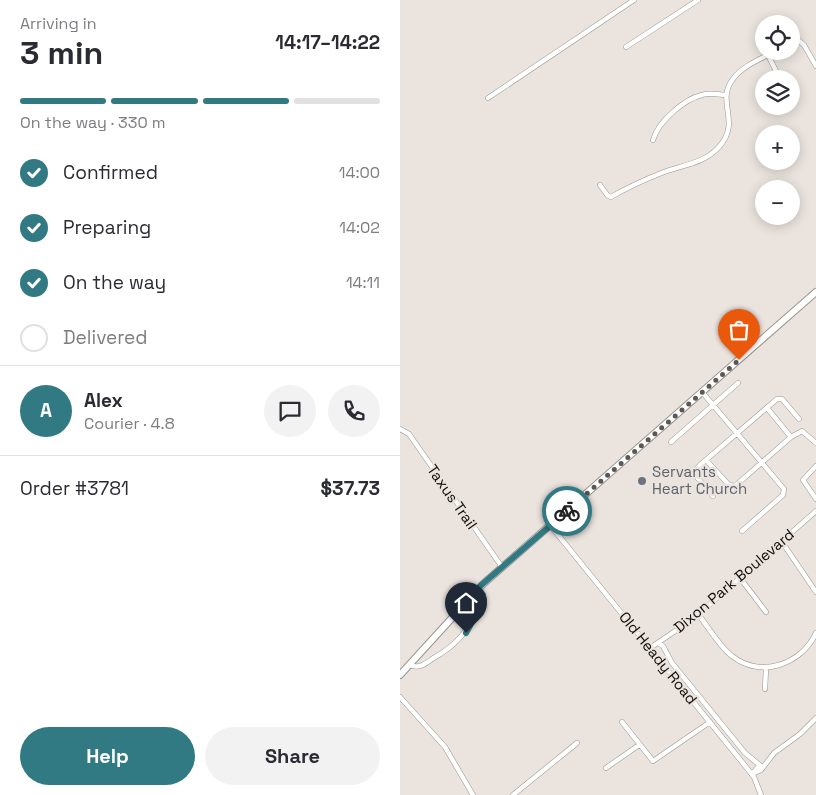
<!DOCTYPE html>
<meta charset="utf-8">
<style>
body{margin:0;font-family:"Space Grotesk",sans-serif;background:#f2f2f3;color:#2b2b33;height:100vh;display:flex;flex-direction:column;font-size:19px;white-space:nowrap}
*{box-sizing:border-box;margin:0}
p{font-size:16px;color:#7c7c81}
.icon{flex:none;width:28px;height:28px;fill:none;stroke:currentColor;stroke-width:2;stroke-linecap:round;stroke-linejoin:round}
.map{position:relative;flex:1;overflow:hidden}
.side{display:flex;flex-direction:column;background:#fff;width:400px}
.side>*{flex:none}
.buttons{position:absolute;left:355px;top:15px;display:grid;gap:10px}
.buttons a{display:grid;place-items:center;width:45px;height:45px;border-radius:50%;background:#fff;box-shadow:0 2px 12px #0003;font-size:25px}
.pin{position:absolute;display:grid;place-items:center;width:42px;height:42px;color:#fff;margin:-51px -21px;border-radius:50% 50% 50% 0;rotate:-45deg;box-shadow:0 0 5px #0007}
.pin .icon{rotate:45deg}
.courier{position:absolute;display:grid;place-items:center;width:50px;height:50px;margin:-25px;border:4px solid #327a83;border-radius:50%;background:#fff;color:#222;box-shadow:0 1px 6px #0007}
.headline em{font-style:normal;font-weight:600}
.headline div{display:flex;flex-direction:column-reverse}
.headline{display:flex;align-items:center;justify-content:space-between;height:85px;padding:0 20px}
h1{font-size:32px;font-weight:600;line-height:38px}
.bar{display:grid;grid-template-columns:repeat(4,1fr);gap:8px 5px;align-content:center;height:60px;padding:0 20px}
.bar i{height:6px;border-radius:4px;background:#e1e1e2}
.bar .current{background:#327a83}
.bar p{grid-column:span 4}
.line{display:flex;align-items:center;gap:12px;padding:0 20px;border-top:1px solid #e1e1e2}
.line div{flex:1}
.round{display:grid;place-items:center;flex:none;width:52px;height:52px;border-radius:26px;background:#f2f2f3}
ol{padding:0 20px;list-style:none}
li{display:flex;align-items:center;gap:15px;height:55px}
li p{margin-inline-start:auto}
li .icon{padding:5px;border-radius:50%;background:#327a83;color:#fff;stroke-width:4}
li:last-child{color:#7c7c81}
li i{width:28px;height:28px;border:2px solid #e1e1e2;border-radius:50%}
.primary-button{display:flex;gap:10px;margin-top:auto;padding:10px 20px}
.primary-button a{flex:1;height:58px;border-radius:30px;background:#327a83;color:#fff;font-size:20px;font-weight:600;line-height:58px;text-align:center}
.primary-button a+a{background:#f2f2f3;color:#2b2b33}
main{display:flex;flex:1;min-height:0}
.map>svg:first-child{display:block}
</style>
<main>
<section class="side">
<div class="headline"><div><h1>3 min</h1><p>Arriving in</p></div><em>14:17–14:22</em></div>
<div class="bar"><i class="current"></i><i class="current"></i><i class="current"></i><i></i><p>On the way · 330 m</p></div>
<ol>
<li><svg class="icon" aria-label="check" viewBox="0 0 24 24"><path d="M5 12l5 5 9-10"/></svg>Confirmed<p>14:00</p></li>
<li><svg class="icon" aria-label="check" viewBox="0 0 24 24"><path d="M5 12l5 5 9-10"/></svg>Preparing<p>14:02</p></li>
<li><svg class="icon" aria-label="check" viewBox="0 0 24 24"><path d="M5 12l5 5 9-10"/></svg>On the way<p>14:11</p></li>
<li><i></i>Delivered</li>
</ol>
<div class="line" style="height:90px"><b class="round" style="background:#327a83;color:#fff">A</b><div><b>Alex</b><p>Courier · 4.8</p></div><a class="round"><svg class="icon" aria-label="chat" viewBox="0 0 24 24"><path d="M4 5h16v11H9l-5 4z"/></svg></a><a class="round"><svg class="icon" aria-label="phone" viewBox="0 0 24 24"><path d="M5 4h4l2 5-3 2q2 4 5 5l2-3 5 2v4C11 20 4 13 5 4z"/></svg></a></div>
<div class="line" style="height:65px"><div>Order #3781</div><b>$37.73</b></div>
<div class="primary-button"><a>Help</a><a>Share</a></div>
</section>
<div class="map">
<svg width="416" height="795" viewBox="0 0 416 795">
<rect width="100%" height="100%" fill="#ebe4de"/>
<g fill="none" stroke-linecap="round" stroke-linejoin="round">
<defs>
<path id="street" d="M391,41L397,39L404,45L416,66
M226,47L298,0
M368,55L380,79
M88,98L234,0
M253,140C258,122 284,99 302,95C310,92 318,95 326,95
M200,185L208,196L211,197C228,187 246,179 264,172C283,165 305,163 319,147C342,121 315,102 333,79C342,66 361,59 375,51
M302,392L384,489L383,495L342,531
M367,408L391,437
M0,429L9,434L102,567
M271,442L338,383
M306,460L329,485L335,486L391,437L402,431L416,443
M416,466L403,480L416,499
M313,496L295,475L296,470L300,465L377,399H382L399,419
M150,525L342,762L354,777L361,795
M382,542L416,592
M340,578L366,612
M298,614C309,628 319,646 332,656C361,679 402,664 416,633
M258,643L263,646L272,663L345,753L362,767
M250,648L293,619L416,511
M10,665C19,669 25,664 32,659C61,643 69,628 83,600V595L78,589
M365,689L366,668
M0,697L45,747L73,795
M222,722L253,761L310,722
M206,768L239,745
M352,774L361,770L374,753L400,734L416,718
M352,774L359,766L362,767
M113,795L177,743"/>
<path id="primary" d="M0,675L83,584L416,292"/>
</defs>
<!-- street casing -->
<use href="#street" stroke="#9a948e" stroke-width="5.5"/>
<!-- primary casing -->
<use href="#primary" stroke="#9a948e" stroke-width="8"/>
<!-- street -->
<use href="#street" stroke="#fff" stroke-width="4.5"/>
<!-- primary -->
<use href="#primary" stroke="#fff" stroke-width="6"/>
</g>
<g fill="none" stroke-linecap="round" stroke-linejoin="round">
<!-- done -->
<path stroke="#5b5754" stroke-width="5" stroke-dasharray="0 9" d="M167,511L339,360"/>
<!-- route -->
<path stroke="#327a83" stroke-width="6" d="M66,633L84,600L83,595L78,588L167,511"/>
</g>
<!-- markers -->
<circle fill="#6b7280" stroke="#ebe4de" stroke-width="2" cx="242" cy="481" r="5"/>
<g text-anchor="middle" stroke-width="4.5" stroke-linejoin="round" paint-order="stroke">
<!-- worship labels -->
<g font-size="15" fill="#5b616d" stroke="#ebe4de" text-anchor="start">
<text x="252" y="477">Servants<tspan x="252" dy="17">Heart Church</tspan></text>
</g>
<!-- street labels -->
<g font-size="15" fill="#0e0b09" stroke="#ebe4de">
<text transform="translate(52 497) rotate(55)" y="5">Taxus Trail</text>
<text transform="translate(334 581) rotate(-40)" y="5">Dixon Park Boulevard</text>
<text transform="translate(258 658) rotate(51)" y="5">Old Heady Road</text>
</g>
</g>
</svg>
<div class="buttons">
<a><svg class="icon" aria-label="locate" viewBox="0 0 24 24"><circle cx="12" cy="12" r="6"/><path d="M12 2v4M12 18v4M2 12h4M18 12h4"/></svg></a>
<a><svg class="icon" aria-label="layers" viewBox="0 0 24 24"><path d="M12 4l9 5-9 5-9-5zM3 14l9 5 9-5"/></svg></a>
<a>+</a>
<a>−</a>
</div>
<div class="pin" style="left:339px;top:360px;background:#ea580c"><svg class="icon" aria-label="bag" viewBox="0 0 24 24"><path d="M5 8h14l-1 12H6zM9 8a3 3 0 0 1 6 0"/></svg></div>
<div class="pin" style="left:66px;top:633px;background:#1f2937"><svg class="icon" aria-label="home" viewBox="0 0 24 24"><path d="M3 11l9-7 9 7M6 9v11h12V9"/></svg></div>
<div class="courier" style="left:167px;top:511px"><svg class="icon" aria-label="bike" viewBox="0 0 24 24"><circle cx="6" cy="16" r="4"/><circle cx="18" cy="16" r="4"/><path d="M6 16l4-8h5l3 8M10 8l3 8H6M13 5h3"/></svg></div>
</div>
</main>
